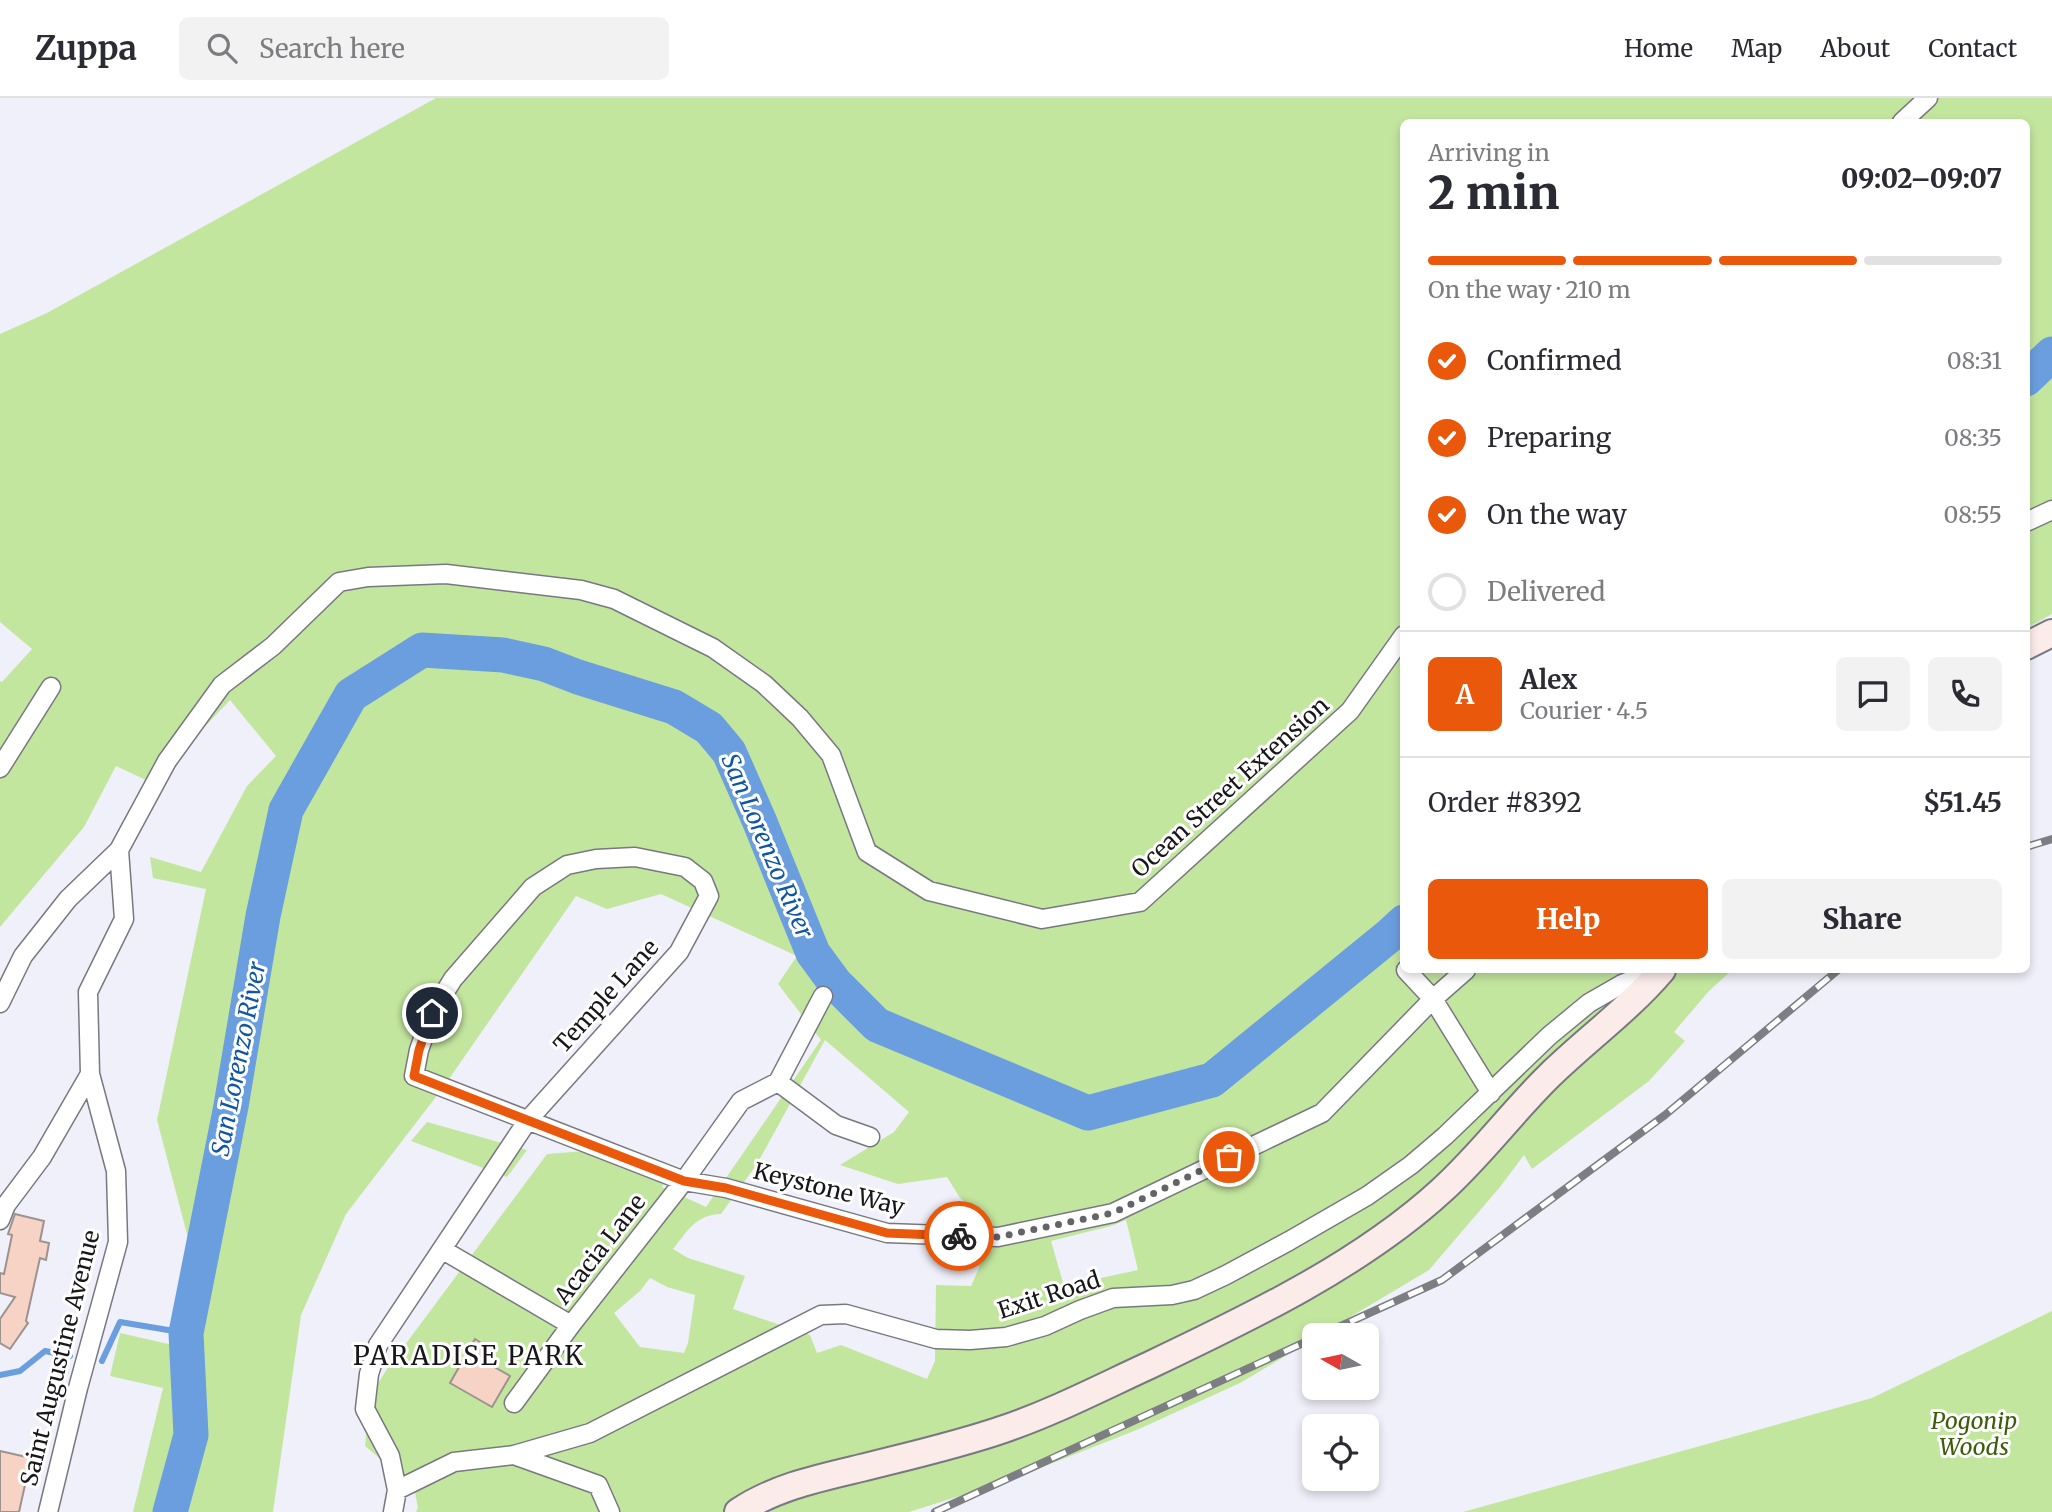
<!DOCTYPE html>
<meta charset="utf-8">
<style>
body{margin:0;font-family:Merriweather,serif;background:#f2f2f3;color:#2b2b33;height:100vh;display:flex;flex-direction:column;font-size:26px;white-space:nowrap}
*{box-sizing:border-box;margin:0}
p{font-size:23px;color:#7c7c81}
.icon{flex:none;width:38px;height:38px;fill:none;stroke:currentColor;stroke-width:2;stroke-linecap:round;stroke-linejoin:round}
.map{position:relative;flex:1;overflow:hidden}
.details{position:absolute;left:1400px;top:21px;width:630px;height:854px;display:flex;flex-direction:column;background:#fff;border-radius:10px;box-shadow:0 4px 10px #0003}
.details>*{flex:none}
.needle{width:46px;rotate:279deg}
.buttons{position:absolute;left:1302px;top:1225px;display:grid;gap:14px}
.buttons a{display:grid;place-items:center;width:77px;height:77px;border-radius:10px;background:#fff;box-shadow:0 4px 10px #0003;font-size:35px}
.pin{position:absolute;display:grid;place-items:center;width:60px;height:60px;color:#fff;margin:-30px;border:4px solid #fff;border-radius:50%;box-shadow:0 2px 7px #0007}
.courier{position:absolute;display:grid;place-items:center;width:70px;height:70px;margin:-35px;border:5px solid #ea580c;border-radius:50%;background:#fff;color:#222;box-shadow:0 2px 9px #0007}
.overview em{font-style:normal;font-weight:800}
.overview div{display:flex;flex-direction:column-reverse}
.overview{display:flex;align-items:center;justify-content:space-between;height:119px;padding:0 28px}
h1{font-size:46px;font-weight:800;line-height:52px}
.bar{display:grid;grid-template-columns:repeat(4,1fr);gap:10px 7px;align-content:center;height:84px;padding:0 28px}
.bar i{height:9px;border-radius:5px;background:#e1e1e2}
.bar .current{background:#ea580c}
.bar p{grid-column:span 4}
.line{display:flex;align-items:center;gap:18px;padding:0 28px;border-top:2px solid #e1e1e2}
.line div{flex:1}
.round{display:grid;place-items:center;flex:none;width:74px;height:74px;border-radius:10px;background:#f2f2f3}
ol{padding:0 28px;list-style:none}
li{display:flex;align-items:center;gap:21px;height:77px}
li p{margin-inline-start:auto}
li .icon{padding:7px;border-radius:50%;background:#ea580c;color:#fff;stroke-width:4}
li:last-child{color:#7c7c81}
li i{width:38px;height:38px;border:4px solid #e1e1e2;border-radius:50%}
.cta{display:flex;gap:14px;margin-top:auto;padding:14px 28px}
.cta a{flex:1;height:80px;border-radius:10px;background:#ea580c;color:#fff;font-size:28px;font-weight:800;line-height:80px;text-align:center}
.cta a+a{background:#f2f2f3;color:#2b2b33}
header{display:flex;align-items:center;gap:42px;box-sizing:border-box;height:98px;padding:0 35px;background:#fff;border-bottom:2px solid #e1e1e2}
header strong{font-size:33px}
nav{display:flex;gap:38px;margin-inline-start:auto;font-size:24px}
.search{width:490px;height:63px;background:#f2f2f3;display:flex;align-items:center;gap:18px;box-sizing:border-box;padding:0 24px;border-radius:10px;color:#7c7c81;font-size:26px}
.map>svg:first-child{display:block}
</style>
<header>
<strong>Zuppa</strong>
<div class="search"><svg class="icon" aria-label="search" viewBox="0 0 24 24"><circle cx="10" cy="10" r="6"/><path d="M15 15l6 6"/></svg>Search here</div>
<nav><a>Home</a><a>Map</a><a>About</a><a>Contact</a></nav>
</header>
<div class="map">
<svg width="2052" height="1414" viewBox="0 0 2052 1414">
<rect width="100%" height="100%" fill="#eff0f9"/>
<!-- green -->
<path fill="#c3e69f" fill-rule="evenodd" d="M436,0H2052V516L2027,530L2026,24H1404V872H1732L1709,893L1674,934L1685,943L1649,983L1532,1071L1524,1057L1500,1089L1429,1172L1320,1237H1314V1241L1240,1285L1139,1331L1007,1383L909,1414H416L418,1410L414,1389L365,1348L370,1298L387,1271L547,1056L585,1053L624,1071L632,1061L664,1085L662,1089L706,1109L821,942L778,886L797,858L661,796L607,811L576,798L442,991L346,1116L301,1217L273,1414H133L163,1290L110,1278L120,1235L173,1247L194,1163L157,1022L206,791L153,780L150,759L201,774L247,688L276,658L230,602L181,654L163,690L116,668L84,729L0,829V583L2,584L32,551L0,524V236L47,215ZM825,942L909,1014L894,1034L840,1067L898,1086L947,1079L960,1100L981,1118L979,1170L971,1188L936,1187L935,1263L927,1281L841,1247L817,1255L810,1237L733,1211L745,1178L688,1160L673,1151C688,1133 695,1117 721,1116L757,1066ZM1126,1122L1138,1172L1064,1188L1051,1143L1111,1128ZM650,1180L667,1189L695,1197L688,1245L684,1255L640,1249L614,1215L640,1193Z
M427,1024L527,1052L507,1079L411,1043Z
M2052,1213V1414H1463L1872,1300Z"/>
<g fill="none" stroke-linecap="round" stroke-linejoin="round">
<!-- stream -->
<path stroke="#6b9ede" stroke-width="6" d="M102,1263L120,1224L186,1235
M0,1277L20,1273L45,1253L70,1258"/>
<!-- river -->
<path stroke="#6b9ede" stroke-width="35" d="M2026,281L2052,256
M170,1414L191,1337L186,1235L231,1008L263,818L286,712L351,597L422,552L503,557L544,566L578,579L674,609L709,630L729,654L759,722L813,855L835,885L877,927L1088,1015L1212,982L1390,837L1404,824"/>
</g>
<!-- building -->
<path fill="#f6d3c5" stroke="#9c938f" stroke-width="2" d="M15,1116L44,1123L40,1143L49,1145L46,1162L40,1160L26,1223L28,1225L10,1251L0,1245V1221L15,1199L0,1195V1175L4,1176L12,1137L8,1136Z
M475,1241L491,1251L484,1263L510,1278L492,1309L450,1285Z
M0,1353L31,1360L19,1414H0Z"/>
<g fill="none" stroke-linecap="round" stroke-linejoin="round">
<defs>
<path id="minor" d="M1902,24L1928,0
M2026,424L2052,412
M0,670L51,589
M1406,872L1433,901L1491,995
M0,905L23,858L68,801L119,752L167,663L222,587L273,548L339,484L368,479L446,476L581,492L614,501L713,550L764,586L800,620L831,657L867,754L929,793L1042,821L1140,804L1350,613L1404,537
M778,984L836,1027L870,1039
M0,1122L6,1107L42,1059L90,976
M443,1152L571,1227
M514,1305L571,1227L684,1083L741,1003L778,984L823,898
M514,1357L590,1335L821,1217L846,1216L936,1241L970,1242L1006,1239L1045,1228L1080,1212L1113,1200L1172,1197L1194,1192L1226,1177L1289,1143L1367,1098L1411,1067L1445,1038L1549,938L1589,905L1622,886L1656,872
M397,1392L454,1364L514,1357L598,1387L610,1414
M48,1414L78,1290L118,1144L116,1073L90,976L88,894L124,821L119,752
M393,1414L397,1392L390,1358L365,1311L369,1276L378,1247L528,1022L679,854L709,798L703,783L685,769L635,759L596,761L567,767L533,789L453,881L432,915L419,952L414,978L684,1083L726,1090L887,1135L998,1139L1113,1115L1322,1015L1433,901L1466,872"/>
<path id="secondary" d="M2026,548L2052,535
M738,1414C775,1389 819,1380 861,1370C909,1358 958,1347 1004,1331C1054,1314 1102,1289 1150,1267C1249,1220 1360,1167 1441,1093C1481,1057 1512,1014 1550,977C1587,941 1629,911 1662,872"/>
</defs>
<!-- minor casing -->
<use href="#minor" stroke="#787880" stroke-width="21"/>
<!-- secondary casing -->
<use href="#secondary" stroke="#787880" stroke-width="30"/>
<!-- minor -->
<use href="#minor" stroke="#fff" stroke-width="18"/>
<!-- secondary -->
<use href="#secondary" stroke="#fbecea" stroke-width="26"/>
<defs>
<path id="rail" d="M2026,749L2052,741
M1321,1237L1442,1182L1665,1017L1838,872
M935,1414L1314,1240"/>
</defs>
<!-- rail casing -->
<use href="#rail" stroke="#7d7e83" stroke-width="8"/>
<!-- rail -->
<use href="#rail" stroke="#fff" stroke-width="5" stroke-dasharray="16" stroke-linecap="butt"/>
</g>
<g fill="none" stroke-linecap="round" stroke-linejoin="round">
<!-- done -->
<path stroke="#636368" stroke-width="7" stroke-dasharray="0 12.6" d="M959,1138L998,1139L1113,1115L1229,1059"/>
<!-- route -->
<path stroke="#ea580c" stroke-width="9" d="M432,915L419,952L414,978L684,1083L726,1090L887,1135L959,1138"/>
</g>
<g text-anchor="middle" stroke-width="6" stroke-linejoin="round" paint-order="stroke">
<!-- street labels -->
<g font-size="23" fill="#17171a" stroke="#fff">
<text transform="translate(1230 689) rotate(-42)" y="8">Ocean Street Extension</text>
<text transform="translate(606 898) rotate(-48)" y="8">Temple Lane</text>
<text transform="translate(829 1091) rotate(14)" y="8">Keystone Way</text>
<text transform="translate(600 1151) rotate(-52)" y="8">Acacia Lane</text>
<text transform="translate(1049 1197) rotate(-18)" y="8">Exit Road</text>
<text transform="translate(60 1260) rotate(-76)" y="8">Saint Augustine Avenue</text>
</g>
<!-- park labels -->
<g font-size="23" font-style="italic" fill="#3d5d0a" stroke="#fff">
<text x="1974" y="1331">Pogonip<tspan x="1974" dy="26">Woods</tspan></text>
</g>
<!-- water labels -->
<g font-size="24" font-style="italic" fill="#0f56a3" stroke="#fff">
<text transform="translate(767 748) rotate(67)" y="8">San Lorenzo River</text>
<text transform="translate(239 961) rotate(-79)" y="8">San Lorenzo River</text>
</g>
<!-- quarter labels -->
<g font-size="26" letter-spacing="2" fill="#17171a" stroke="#fff">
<text x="469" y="1267">PARADISE PARK</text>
</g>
</g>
</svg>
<div class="buttons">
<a><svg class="needle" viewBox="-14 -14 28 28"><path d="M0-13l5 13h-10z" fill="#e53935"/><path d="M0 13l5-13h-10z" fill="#7c7c81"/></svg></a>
<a><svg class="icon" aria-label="locate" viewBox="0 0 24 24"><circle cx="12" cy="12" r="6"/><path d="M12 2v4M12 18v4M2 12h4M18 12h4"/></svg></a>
</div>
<div class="pin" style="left:1229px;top:1059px;background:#ea580c"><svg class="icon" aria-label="bag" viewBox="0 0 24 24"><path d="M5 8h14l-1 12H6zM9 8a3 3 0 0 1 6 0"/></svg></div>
<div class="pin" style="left:432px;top:915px;background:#1f2937"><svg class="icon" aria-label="home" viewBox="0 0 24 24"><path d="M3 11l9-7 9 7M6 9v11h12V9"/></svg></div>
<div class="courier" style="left:959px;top:1138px"><svg class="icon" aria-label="bike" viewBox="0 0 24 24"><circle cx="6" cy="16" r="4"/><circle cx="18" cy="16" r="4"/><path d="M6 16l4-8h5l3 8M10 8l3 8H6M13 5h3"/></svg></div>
<section class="details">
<div class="overview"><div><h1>2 min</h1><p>Arriving in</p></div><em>09:02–09:07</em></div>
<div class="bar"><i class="current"></i><i class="current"></i><i class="current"></i><i></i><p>On the way · 210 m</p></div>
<ol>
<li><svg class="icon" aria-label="check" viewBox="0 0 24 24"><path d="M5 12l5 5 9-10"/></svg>Confirmed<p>08:31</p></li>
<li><svg class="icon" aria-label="check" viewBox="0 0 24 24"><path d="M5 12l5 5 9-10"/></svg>Preparing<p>08:35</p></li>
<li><svg class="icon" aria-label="check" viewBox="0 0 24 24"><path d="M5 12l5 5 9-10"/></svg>On the way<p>08:55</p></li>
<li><i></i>Delivered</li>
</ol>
<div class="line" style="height:126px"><b class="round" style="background:#ea580c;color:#fff">A</b><div><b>Alex</b><p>Courier · 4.5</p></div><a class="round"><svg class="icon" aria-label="chat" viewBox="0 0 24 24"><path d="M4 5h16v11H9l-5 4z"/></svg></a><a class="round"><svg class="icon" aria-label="phone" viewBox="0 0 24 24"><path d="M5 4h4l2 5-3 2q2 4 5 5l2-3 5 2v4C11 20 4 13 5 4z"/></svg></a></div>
<div class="line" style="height:91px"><div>Order #8392</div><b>$51.45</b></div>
<div class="cta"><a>Help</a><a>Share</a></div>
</section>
</div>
